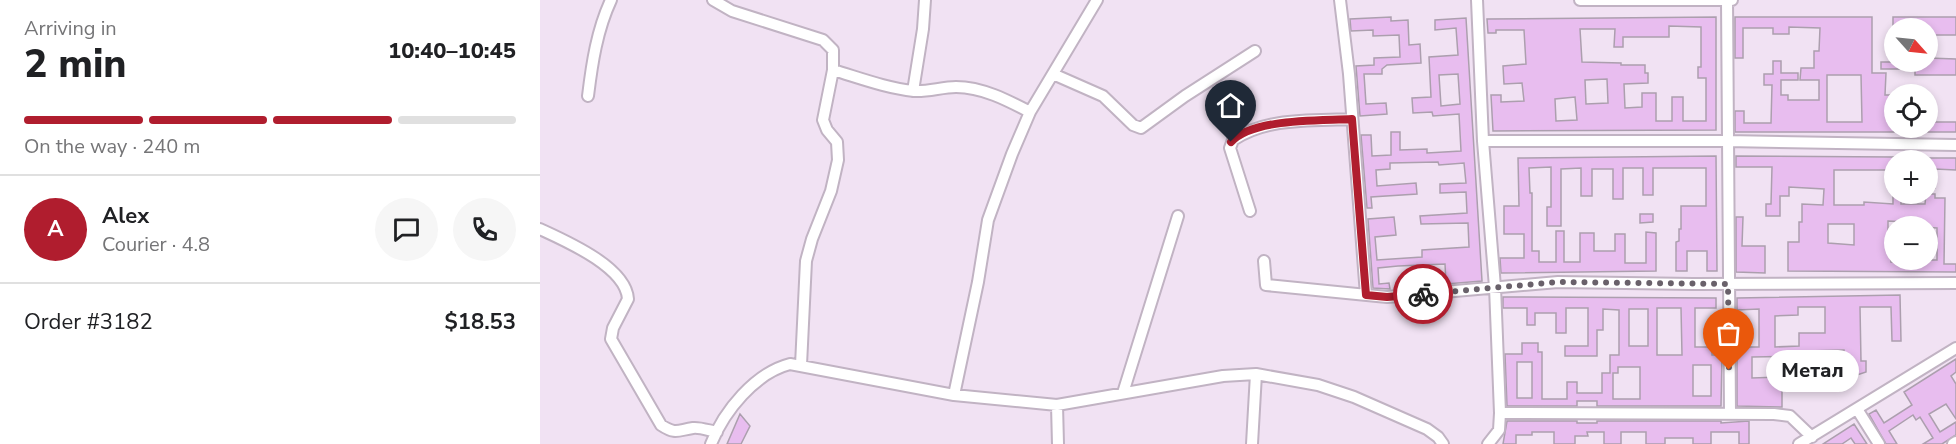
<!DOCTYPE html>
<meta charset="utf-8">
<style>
body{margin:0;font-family:"Nunito Sans",sans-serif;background:#f6f6f6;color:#202124;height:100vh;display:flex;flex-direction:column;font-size:22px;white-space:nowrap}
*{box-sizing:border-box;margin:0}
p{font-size:20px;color:#757577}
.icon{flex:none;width:33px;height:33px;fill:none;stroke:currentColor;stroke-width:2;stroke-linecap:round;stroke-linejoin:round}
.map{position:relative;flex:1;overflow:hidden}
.side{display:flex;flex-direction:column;background:#fff;width:540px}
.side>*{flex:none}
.needle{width:39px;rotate:117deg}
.fabs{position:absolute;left:1344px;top:18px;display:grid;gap:12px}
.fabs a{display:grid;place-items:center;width:54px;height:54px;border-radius:50%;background:#fff;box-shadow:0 3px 9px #0003;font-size:30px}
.pin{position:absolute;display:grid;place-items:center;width:51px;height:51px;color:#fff;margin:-62px -26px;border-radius:50% 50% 50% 0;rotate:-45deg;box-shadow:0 0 6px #0007}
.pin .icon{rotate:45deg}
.courier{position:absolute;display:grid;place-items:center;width:60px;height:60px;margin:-30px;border:4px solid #b01d2e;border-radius:50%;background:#fff;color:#222;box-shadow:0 2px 8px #0007}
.bubble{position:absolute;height:42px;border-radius:21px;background:#fff;box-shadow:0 3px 9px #0003;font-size:20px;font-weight:800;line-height:42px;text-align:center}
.overview em{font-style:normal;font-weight:800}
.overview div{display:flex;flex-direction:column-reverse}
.overview{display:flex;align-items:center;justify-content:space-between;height:102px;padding:0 24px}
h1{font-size:39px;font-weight:800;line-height:45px}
.bar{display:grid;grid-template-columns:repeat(4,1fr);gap:9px 6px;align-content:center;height:72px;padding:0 24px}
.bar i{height:8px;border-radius:4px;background:#e0e0e0}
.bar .on{background:#b01d2e}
.bar p{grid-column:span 4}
.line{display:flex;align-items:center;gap:15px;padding:0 24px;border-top:2px solid #e0e0e0}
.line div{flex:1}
.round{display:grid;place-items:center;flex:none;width:63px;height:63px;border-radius:32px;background:#f6f6f6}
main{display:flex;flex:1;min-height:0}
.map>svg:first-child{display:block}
</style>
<main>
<section class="side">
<div class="overview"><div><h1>2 min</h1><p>Arriving in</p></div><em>10:40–10:45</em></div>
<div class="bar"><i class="on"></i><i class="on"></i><i class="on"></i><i></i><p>On the way · 240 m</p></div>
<div class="line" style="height:108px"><b class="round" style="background:#b01d2e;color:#fff">A</b><div><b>Alex</b><p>Courier · 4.8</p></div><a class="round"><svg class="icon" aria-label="chat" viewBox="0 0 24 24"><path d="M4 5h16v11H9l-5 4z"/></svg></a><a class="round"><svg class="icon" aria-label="phone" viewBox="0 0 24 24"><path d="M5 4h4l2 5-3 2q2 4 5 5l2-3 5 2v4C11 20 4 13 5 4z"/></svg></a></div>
<div class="line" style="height:78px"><div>Order #3182</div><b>$18.53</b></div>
</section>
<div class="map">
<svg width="1416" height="444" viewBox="0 0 1416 444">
<rect width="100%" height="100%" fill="#f1e2f3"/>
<!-- building -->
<path fill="#e8bdef" stroke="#ac9fae" stroke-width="1.5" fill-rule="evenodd" d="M851,17V21L868,20L869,45L880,44L881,63L847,65L842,69V74H824L826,104L846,103L847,114L820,116L816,66L834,65V58L860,57L859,35L833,36V30L811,31L810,19Z
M1176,17V130L953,131L951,95H961V102L984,101L982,83L964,84L963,66L986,64L984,30H956V33H948L947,19ZM1129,26L1161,27V67H1158V78H1166V121H1143V97H1132V121H1116V93H1102V107L1085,108L1084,84L1108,83V73H1105V65H1081V63L1042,62L1040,29H1075L1074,47H1083V37H1129ZM1067,79L1068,103L1046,104L1045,80ZM1035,97L1037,120L1016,121L1015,99Z
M1195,17H1332V73H1346L1345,95H1354V132H1195V111H1204V123H1231L1232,85H1224V74H1233V61H1241V73H1258V80H1241V95H1248V100H1279V80H1260L1261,68H1274V51H1279L1280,28L1249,27V34H1233V28H1203V58H1195ZM1287,75H1321L1322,122H1287Z
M1353,17H1416V35H1388V28H1353Z
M926,18L942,281L906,284L905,264L858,266L838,268L839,284L849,283L850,289L833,288L828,219L854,217L856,235L835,237L837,260L882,257V250L929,247L928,223L881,224L880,216L927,213L926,192L900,193V184L926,183L924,163L899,165L898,162L850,163V169L836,170L837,186L876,183L877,194L831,197L832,208H827L821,135H831L832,156L851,155V132H860V150L887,149V153L921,151L919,114L893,116L892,112L873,113L872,98L891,97L889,57L918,55L916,28L895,30V20ZM918,74L920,104L901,106L899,75Z
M1388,58L1416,59V75H1375V69H1341V62H1388Z
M1388,122H1416V132H1388Z
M1176,156L1177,271H1167V251H1147V271H1136V242L1139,241V229H1141V206H1166V168H1113V195H1103V168H1083V199H1073V169H1052V196H1041V168L1021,169V226H1007V207H1011V167L989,168L990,193H992V251H999V262H1016V231H1024V262H1040V233H1054V251H1075V234H1085V263H1106V232L1116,233V271L961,273L960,258H984V234H964V206H979L978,158Z
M1196,156L1354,157V170H1294V205H1324V202L1353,204V194H1361V204H1385L1386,194H1395V198H1405L1404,264H1416V272L1248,271V242H1259V222H1262V204L1283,205L1284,189L1249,187V196H1240V216H1226V204H1231L1232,167H1196ZM1348,221L1368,222L1367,226L1397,228V260H1367V262H1351V244H1348ZM1288,224H1314V245L1288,243Z
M1388,158H1416V170L1395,169V188H1388Z
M1100,214H1113V222L1100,223Z
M1196,217H1203L1202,246H1225V273L1196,272Z
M1360,295L1361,341H1352L1351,307H1320L1321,361H1326V372L1314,376H1304V350L1266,351V369H1258V356L1212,357V378L1242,377V407L1197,406V347H1219V309L1197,310V298ZM1258,307H1285V333H1259V346L1235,347V316L1258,315Z
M963,297L1176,298V308H1155V347H1172V355H1182L1181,406H1057V401H1037V406H967L965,354H982V343H998V352H1002V399H1027V382H1037V393H1062V373H1070V355H1079V310L1063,309V330H1057V356H1025V346H1048V308H1026V333H1016V313H995V325H987V308H963ZM1117,308H1141L1142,355H1117ZM1089,309H1108V346H1089ZM977,362H992V398H977ZM1153,365H1171V396H1153ZM1078,367H1100V399H1073V373H1078Z
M1416,359V372L1411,376L1416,384V419L1406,404L1389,414L1400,432L1416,422V435L1402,444H1383L1393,438L1380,417L1376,420L1373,415L1349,431L1357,444H1346L1329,414L1336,410L1344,423L1372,405L1364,392Z
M1260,370L1278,371V388H1259Z
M200,414L210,426L201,444H187Z
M967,421H1037V423H1057V421H1181V423L1209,421V444H1199V432H1171V444H1153V438H1125V444H1106V432H1081V444H1064V432H1047L1048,436H1035V444H1014V432H992V435H976V444H963Z
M1314,424L1327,444H1315L1311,438L1302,444H1283Z"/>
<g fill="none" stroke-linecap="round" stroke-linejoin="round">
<defs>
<path id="minor" d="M173,0L192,11L283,40L293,50V70L283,120L287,130L297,142L298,160L291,191L272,239L266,261L261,365
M800,0L809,74L826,295
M937,0L943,141L955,287L960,413L959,430L948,444
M1040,0H1192
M1187,0L1190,413
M293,70C320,78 346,88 374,91C388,92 402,87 416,87C442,87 467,100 490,112
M513,74L563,96L593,125L601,128L645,96L715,51
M373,91L383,29L385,0
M48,96C52,63 57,30 71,0
M943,141H1187L1416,145
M710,211L690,148L693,140C727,117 772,121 812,119
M0,229C26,241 86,267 88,299L73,328L71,339L121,425C136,435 138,430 153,428C160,427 170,431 177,432
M724,261L726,285L847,297L1018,282L1153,284L1416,283
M583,393L638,216
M414,395L438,282L448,220L472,154L490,112L557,0
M517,405L518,444
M1317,409L1339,444
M960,413L1234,414L1250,416L1272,437
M171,444C184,411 215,373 250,364L414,395L517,405L683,376L716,374L778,385L814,397L887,429L898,437L903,444
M712,444L716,374
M1259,444L1416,348
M1413,444L1416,442"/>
</defs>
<!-- minor casing -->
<use href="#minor" stroke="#c1b3c3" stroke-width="14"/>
<!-- minor -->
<use href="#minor" stroke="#fff" stroke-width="10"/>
</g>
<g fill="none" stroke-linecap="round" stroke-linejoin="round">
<!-- done -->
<path stroke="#69616a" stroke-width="6" stroke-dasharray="0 10.8" d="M883,294L1018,282L1188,284L1189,370"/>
<!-- route -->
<path stroke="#b01d2e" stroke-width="8" d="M691,142C713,118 780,121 812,119L826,295L847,297L883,294"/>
</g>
</svg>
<div class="fabs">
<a><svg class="needle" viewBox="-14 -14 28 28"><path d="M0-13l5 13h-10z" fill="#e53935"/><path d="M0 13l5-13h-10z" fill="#757577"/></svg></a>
<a><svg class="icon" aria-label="locate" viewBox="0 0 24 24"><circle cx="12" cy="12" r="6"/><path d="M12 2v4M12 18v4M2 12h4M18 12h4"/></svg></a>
<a>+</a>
<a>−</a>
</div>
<div class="pin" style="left:1189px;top:370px;background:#ea580c"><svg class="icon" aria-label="bag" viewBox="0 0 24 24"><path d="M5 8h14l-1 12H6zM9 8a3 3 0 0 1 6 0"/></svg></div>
<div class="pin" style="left:691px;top:142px;background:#1f2937"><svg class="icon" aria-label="home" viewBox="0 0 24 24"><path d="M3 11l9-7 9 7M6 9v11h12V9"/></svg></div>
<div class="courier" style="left:883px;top:294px"><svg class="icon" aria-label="bike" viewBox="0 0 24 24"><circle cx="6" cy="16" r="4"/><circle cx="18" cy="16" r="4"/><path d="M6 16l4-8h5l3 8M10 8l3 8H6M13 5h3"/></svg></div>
<div class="bubble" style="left:1226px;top:350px;width:93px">Метал</div>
</div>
</main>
